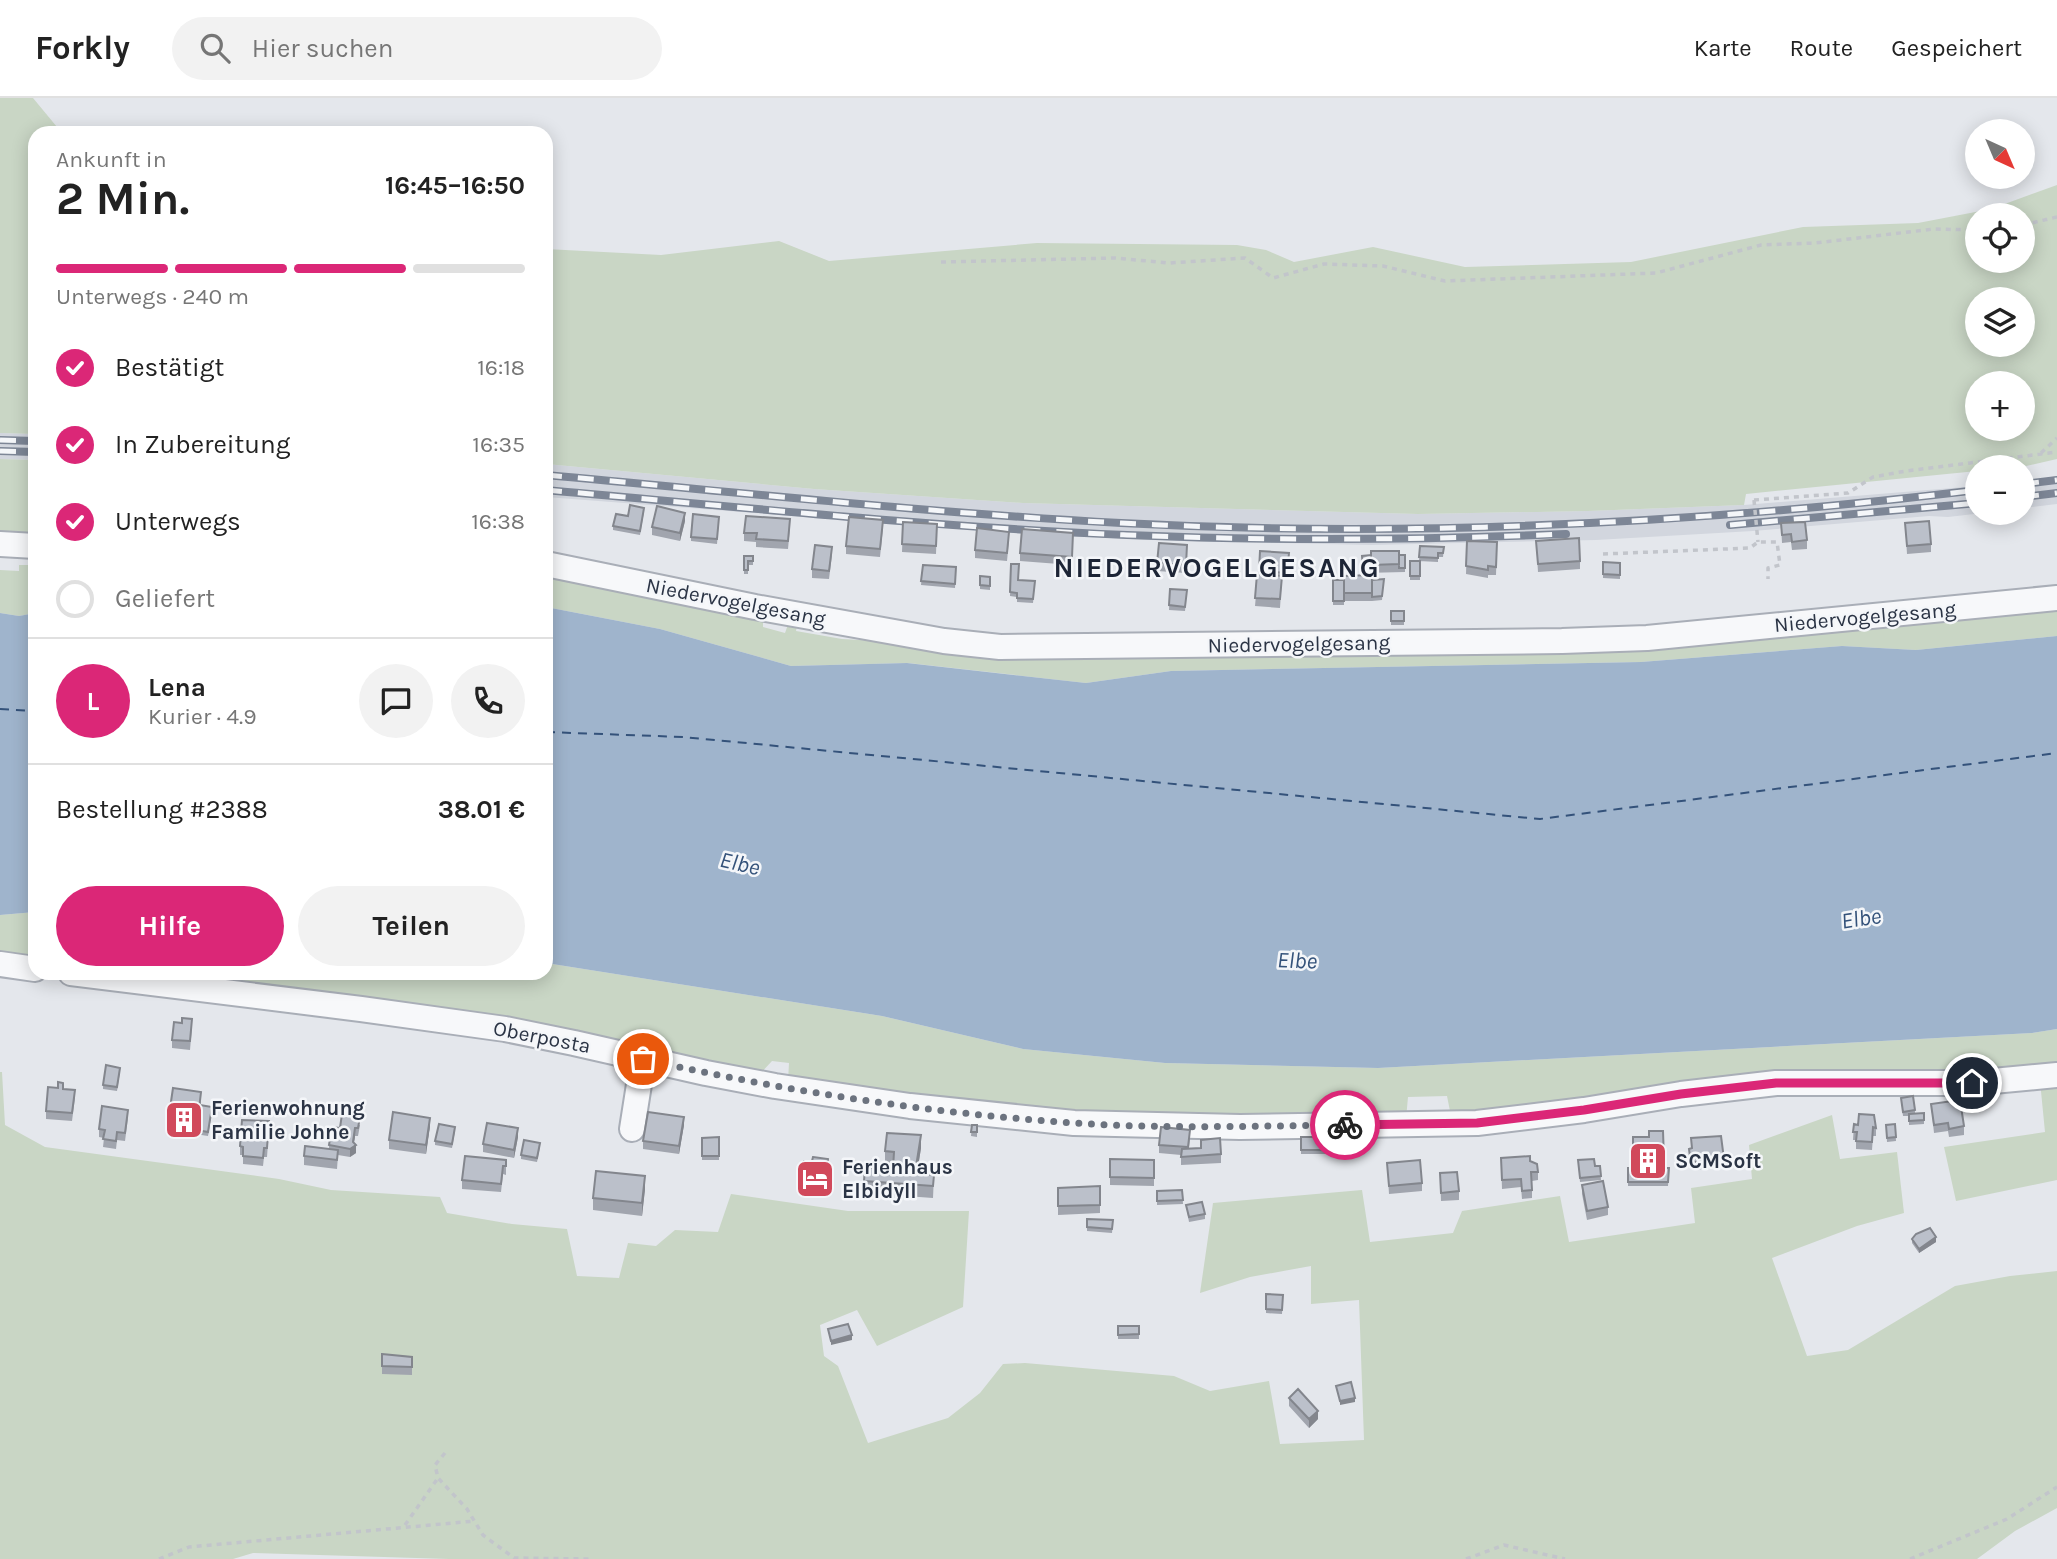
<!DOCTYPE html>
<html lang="de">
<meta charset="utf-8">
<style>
body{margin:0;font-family:Karla,sans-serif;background:#f2f2f2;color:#222;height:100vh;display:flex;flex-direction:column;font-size:26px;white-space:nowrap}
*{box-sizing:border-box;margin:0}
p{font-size:23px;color:#767676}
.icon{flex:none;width:38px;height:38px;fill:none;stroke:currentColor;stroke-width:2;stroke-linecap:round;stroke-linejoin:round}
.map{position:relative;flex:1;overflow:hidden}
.details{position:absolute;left:28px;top:28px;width:525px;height:854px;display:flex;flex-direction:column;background:#fff;border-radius:21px;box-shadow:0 4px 18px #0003}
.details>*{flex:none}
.needle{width:46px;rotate:136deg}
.controls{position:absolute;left:1965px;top:21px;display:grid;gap:14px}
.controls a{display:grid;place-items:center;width:70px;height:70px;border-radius:50%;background:#fff;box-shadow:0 4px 18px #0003;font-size:35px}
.pin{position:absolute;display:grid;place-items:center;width:60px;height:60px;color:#fff;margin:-30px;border:4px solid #fff;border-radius:50%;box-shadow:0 2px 7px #0007}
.courier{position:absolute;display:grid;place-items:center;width:70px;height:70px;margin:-35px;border:5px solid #db2777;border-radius:50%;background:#fff;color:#222;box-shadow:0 2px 9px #0007}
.head em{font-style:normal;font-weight:700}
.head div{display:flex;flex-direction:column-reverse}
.head{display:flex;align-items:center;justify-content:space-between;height:119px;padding:0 28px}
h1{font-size:46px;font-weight:700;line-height:52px}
.bar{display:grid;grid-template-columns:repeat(4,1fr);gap:10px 7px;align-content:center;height:84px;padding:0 28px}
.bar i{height:9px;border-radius:5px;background:#e0e0e0}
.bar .selected{background:#db2777}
.bar p{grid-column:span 4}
.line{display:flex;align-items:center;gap:18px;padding:0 28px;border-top:2px solid #e0e0e0}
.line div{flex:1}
.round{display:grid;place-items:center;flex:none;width:74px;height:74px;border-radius:37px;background:#f2f2f2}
ol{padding:0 28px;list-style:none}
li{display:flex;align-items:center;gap:21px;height:77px}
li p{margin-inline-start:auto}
li .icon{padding:7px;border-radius:50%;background:#db2777;color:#fff;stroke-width:4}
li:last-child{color:#767676}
li i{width:38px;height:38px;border:4px solid #e0e0e0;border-radius:50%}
.button{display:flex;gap:14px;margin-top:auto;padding:14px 28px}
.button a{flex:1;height:80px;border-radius:42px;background:#db2777;color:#fff;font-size:28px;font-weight:700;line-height:80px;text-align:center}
.button a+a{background:#f2f2f2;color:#222}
header{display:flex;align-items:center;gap:42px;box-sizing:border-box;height:98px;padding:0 35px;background:#fff;border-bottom:2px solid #e0e0e0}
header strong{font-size:33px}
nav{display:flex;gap:38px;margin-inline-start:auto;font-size:24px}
.search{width:490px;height:63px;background:#f2f2f2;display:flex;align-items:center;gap:18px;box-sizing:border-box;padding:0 24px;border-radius:38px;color:#767676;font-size:26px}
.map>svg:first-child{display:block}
</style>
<header>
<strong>Forkly</strong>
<div class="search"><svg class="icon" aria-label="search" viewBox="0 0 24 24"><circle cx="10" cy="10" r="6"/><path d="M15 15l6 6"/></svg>Hier suchen</div>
<nav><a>Karte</a><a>Route</a><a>Gespeichert</a></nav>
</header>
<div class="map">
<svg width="2057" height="1461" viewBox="0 0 2057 1461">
<rect width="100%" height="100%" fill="#e4e7ec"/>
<!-- built -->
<path fill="#d2d6de" d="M0,335L35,336V362L0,361Z
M546,366L814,391L1023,405L1418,416L1588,413L1744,407L1977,388L1978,415H1983L1948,419L1929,418L1753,433L1596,442L1371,447L1151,442L1029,436L546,399Z
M2057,378V406L2023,410V384Z"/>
<!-- green -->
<path fill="#c9d6c5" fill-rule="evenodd" d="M0,0H33L62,35H35V336L0,335Z
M2057,87V361L2026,368L1978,369L1977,373L1746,396L1744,407L1588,413L1418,416L1023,405L814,391L546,366V151L661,157L779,143L829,163L1037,145L1237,147L1266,152L1294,164L1373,149L1465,169L1631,164L1803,129L1918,125L1991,111ZM1978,117H2023V163H1978ZM1978,201H2023V247H1978ZM1978,285H2023V331H1978Z
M0,361L35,362V442L0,439Z
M19,467H35V515L19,518L0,515V472L19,473Z
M546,471L763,516V529L785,535L790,521L798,522L796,533L842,541L1075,554L2057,509V538L1916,552L1842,548L1641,564L1171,573L1086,585L908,565L791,568L660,531L546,509Z
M35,814V865L0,860V817Z
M546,865L882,918L1023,951L1165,965L1378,970L2032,935L2057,931V972L1451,1018L1447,998L1408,999L1406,1021L1076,1020L827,983L824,990L788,983L789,965L772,963L759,977L116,875H546Z
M0,974H2L5,1027L45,1049L279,1081L331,1092L440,1099L447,1115L512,1126L567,1131L577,1178L619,1180L628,1145L656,1148L675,1132L718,1134L731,1096L848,1113H969L963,1209L877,1248L857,1212L820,1227L824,1258L838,1268L868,1345L948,1320L980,1295L1003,1266L1025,1265L1174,1278L1210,1293L1269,1283L1280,1346L1364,1342L1359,1202L1311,1206V1168L1250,1179L1200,1195L1213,1105L1362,1092L1370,1144L1453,1135L1462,1113L1560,1098L1569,1144L1695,1125L1691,1090L1752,1081L1749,1047L1832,1017L1840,1061L1897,1054L1904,1115L1857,1128L1772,1160L1807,1258L1848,1252L1955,1188L2010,1178L2057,1173V1410L2015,1433L1977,1461H449L253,1455L233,1461H0Z
M2057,982V1082L1956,1103L1944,1049L2045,1034L2040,983Z"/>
<!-- water -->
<path fill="#9fb4cc" d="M546,509L660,531L791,568L907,565L1086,585L1171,573L1641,564L1842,548L1916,552L2057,538V931L2032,935L1378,970L1165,965L1023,951L882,918L546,865Z
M0,515L19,518L35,515V814L0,817Z"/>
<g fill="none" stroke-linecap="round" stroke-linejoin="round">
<!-- ferry -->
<path stroke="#34527a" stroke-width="2" stroke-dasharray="9 7" stroke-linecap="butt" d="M0,611L35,613
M546,634L683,639L1540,721L2057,655"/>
<defs>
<path id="minor" d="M0,446L35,448
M546,466L755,509L944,543L1000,549L1562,543L1647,540L2057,500
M0,866L35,871
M71,875L361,911L505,931L574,945L706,975L775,988L910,1008L1074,1025L1240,1029L1477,1025L1584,1012L1681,996L1776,985H1972L2057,977
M632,1031L643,961"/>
</defs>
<!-- minor casing -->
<use href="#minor" stroke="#a9aeb7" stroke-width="28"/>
<!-- path -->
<path stroke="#c2c5cb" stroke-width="3.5" stroke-dasharray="5 5" stroke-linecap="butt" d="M2023,127L2057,119
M941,164L1115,160L1169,165L1245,160L1273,180L1324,166L1383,168L1445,183L1656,175L1761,147L1815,145L1934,131L1978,132
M2041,355L2057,340
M1754,402L1848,395L1873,379L1906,373L2057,354
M1603,456L1750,450L1758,444H1777L1780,467L1768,470V481
M445,1355L435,1367L438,1380L467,1411L483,1437L514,1460L591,1461
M405,1427L438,1380
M159,1461L189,1449L475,1423
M1466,1461L1504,1447L1565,1461
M1910,1461L2007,1421L2057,1389"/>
<!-- minor -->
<use href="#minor" stroke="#f7f8fa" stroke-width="24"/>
<defs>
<path id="rail" d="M0,342L35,343
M0,353L35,354
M546,377C737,394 929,415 1121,425C1407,440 1694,426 1978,392
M2023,386L2057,382
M546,392C739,409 933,429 1127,437C1273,443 1420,442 1566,436
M2023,399L2057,395
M1730,427L1978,405"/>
</defs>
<!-- rail casing -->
<use href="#rail" stroke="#7d8696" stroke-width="8"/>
<!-- rail -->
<use href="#rail" stroke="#f4f6f9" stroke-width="5" stroke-dasharray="16" stroke-linecap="butt"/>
<!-- path-bridge -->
<path stroke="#c2c5cb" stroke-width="3.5" stroke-dasharray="5 5" stroke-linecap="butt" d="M1754,402L1758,444"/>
</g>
<!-- wall -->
<path fill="#a1a5ae" d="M644,414L640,437L613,432V428L628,418Z
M685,423L680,443L652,437V429Z
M719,423L717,446L691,443V439Z
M903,424L937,426L936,456L902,454Z
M1781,425L1807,442V451L1792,452L1791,444L1782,445Z
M1905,425L1931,446V454L1907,456Z
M790,429L788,451L756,449V444L744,443V435Z
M883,430L880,459L846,456V448Z
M1009,442L1007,463L975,460V452Z
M1073,443L1072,467L1020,463V455Z
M1467,443L1497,444L1496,477H1488V480L1466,476Z
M1536,443L1580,463V471L1538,474Z
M1187,447L1186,475L1157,473V465Z
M1420,448L1444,449L1443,459H1438V464L1419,463Z
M1260,453L1289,455L1287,479H1282L1280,510L1255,508Z
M832,457L829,481L812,480V471Z
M1405,457V474L1363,475L1362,458Z
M744,458H753V467H748V476H744Z
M1410,463H1420V482H1410Z
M1603,464L1620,465V481L1603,480Z
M1011,466L1018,482L1035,483L1033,505L1017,504V499L1010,498Z
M923,467L956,469L955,490L921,487Z
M980,478L990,479V492L980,491Z
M1384,481L1382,502L1372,503H1344V507H1333V482Z
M1170,491L1187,492L1185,513L1169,512Z
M1391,513H1404V527H1391Z
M192,929L190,952L172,950V942Z
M120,974L117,993L103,991V987Z
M63,991L75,1000L72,1023L46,1021V1013Z
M1901,1000L1915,1012V1016L1924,1015V1026L1909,1027V1018H1903Z
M201,1003V1007L212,1013L208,1038L168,1032V1024Z
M1931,1006L1964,1028V1037L1949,1039L1948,1033L1934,1035Z
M128,1020L125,1043L117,1042L116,1051L103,1049L104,1040L99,1039V1031Z
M1854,1026L1876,1030V1038H1873L1872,1052L1856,1051V1042H1853Z
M1895,1026L1896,1043L1887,1044L1886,1027Z
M360,1027L358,1038H355L354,1045L356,1055L350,1059L338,1057L337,1071L304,1067V1058L329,1051V1047L340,1030Z
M684,1027L679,1056L643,1051V1043Z
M972,1027H977V1039L971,1038Z
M430,1028L426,1056L389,1051V1042Z
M269,1032L267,1059H264L263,1068L243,1066V1057H240V1048Z
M455,1033L452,1050L435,1047V1043Z
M1663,1033L1664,1070H1669L1668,1088H1628V1070H1633V1039H1649Z
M518,1039L514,1060L483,1054V1046Z
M719,1039V1062H702V1040Z
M1301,1039H1331V1056H1301Z
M1190,1040L1189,1050H1201V1042L1221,1056V1065L1181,1067V1057L1159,1055V1047Z
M1691,1040L1724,1061V1069L1694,1072L1693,1066L1690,1067L1689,1051H1692Z
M540,1049L537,1064L521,1061V1057Z
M921,1050L917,1075L934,1077L933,1100L864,1095V1083L893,1071V1066L885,1065V1053Z
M1501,1060L1538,1074V1082L1532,1083V1100L1522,1101L1521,1089L1502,1091Z
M1110,1061L1154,1062V1088L1110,1087Z
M506,1062V1077L503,1076L501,1094L462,1091V1082Z
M1578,1062L1595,1068H1600L1601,1082L1580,1084Z
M1387,1065L1422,1085V1093L1389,1096Z
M828,1069L826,1091L802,1089V1081Z
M1440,1075L1459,1093V1102L1441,1103Z
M1582,1087L1608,1109V1117L1587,1122L1582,1096Z
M1100,1088V1115L1058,1117V1090Z
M645,1091L642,1118L593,1112V1100Z
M1182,1092L1183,1106L1157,1107V1093Z
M1186,1107L1205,1116V1121L1189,1124Z
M1087,1121L1113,1122L1112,1135L1087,1133Z
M1912,1141L1936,1144L1919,1155L1912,1145Z
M1266,1196L1283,1197L1282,1216L1266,1215Z
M1118,1228H1139V1241H1118Z
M382,1256L412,1259V1277L382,1276Z
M1289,1300L1318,1321L1309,1330L1289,1308Z"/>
<!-- shaded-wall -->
<path fill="#83868d" d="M685,415V423L680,443V435Z
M684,1019V1027L679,1056V1048Z
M430,1020V1028L426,1056V1047Z
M355,1030V1038L353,1049L356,1047V1055L350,1059V1051Z
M518,1030V1039L514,1060V1052Z
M921,1037V1050L915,1088V1075Z
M645,1078V1091L642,1118V1105Z
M1936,1139V1144L1919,1155V1151Z
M852,1237V1242L831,1247V1243Z
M1355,1300V1304L1340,1307V1303Z
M1318,1313V1321L1309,1330V1321Z"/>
<!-- building -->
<path fill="#bbc0ca" stroke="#83868d" stroke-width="2" d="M630,407L644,410L640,433L613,428L616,416L628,418Z
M657,408L685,415L680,435L652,429Z
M693,416L719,419L717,441L691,439Z
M746,418L790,421L788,443L756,441L757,435H744Z
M849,419L883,422L880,451L846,448Z
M1929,423L1931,446L1907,448L1905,425Z
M903,424L937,426L936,448L902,446Z
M1805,424L1807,442L1792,444L1791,436L1782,437L1781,425Z
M977,430L1009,434L1007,455L975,452Z
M1022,431L1073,435L1072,459L1020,455Z
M1579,440L1580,463L1538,466L1536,443Z
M1467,443L1497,444L1496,469L1488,468V472L1466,468Z
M1159,445L1187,447L1186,467L1157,465Z
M815,447L832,449L829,473L812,471Z
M1420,448L1444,449L1443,455H1438V460L1419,459Z
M1260,453L1289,455L1287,475L1259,473Z
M1371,453H1399V466L1371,467Z
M1371,457V471H1363L1362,458Z
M1399,457H1405V470H1399Z
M744,458H753V463H748V472H744Z
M1410,463H1420V478H1410Z
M1603,464L1620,465V477L1603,476Z
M1011,466H1019L1018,482L1035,483L1033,501L1017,500V495L1010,494Z
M923,467L956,469L955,486L921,483Z
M1257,476L1282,478L1280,501L1255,500Z
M1372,477V495H1344V478Z
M980,478L990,479V488L980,487Z
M1384,481L1382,498L1372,499V482Z
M1333,482H1344V503H1333Z
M1170,491L1187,492L1185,509L1169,507Z
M1391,513H1404V523H1391Z
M182,920L192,921L190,943L172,942L174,924L182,925Z
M106,967L120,970L117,989L103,987Z
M58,984L63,985V991L75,992L72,1015L46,1013L48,989L58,990Z
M173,990L201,994L197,1028L168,1024Z
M1913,998L1915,1012L1903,1014L1901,1000Z
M1960,1002L1964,1028L1949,1031L1948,1025L1934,1027L1931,1006Z
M200,1007L212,1009L208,1034L197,1032Z
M102,1008L128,1012L125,1035L117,1034L116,1043L103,1041L105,1032L99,1031Z
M393,1014L430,1020L426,1047L389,1042Z
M648,1014L684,1019L679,1048L643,1043Z
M1924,1015V1022L1909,1023V1016Z
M342,1016L360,1019L358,1030H355L353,1044L356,1047L350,1051L329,1047L332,1029L340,1030Z
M1859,1016L1874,1017L1876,1030L1873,1029L1872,1044L1856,1043L1857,1034H1853L1854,1026L1858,1027Z
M242,1022L269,1023L267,1050H264L263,1060L243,1058V1049L240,1048Z
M487,1025L518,1030L514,1052L483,1046Z
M439,1026L455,1029L452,1046L435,1043Z
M1895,1026L1896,1039L1887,1040L1886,1027Z
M972,1027H977V1034H971Z
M1161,1029L1190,1032L1188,1049L1159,1047Z
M1649,1033H1663L1664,1062H1633V1039H1649Z
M887,1035L921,1037L915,1075L934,1077L933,1088L864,1083L865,1069L893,1071L894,1054L885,1053Z
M1721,1038L1724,1061L1694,1064L1693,1058L1690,1059L1689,1051L1692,1050L1691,1040Z
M719,1039V1058H702V1040Z
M1301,1039H1331V1052H1301Z
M1220,1040L1221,1056L1181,1059L1182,1051L1201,1050V1042Z
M524,1042L540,1045L537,1060L521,1057Z
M305,1048L338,1052L337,1062L304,1058Z
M465,1058L506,1062V1068H503L501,1086L462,1082Z
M1530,1058V1063L1537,1066L1538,1074H1531L1532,1092L1522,1093L1521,1081L1502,1082L1501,1060Z
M813,1059L828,1061L826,1083L802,1081L804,1063H812Z
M1110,1061L1154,1062V1080L1110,1079Z
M1594,1061L1595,1068H1600L1601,1078L1580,1080L1578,1062Z
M1420,1062L1422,1085L1389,1088L1387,1065Z
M1628,1070H1669L1668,1084H1628Z
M596,1073L645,1078L642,1105L593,1100Z
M1457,1074L1459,1093L1441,1095L1440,1075Z
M1603,1083L1608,1109L1587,1113L1582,1087Z
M1100,1088V1107L1058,1108V1090Z
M1182,1092L1183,1102L1157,1103V1093Z
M1202,1104L1205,1116L1189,1119L1186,1107Z
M1087,1121L1113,1122L1112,1131L1087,1129Z
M1930,1130L1936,1139L1919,1151L1912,1141L1916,1136Z
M1266,1196L1283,1197L1282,1212L1266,1211Z
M848,1226L852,1237L831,1243L828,1231Z
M1118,1228H1139V1236L1118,1237Z
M382,1256L412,1259V1269L382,1268Z
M1351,1284L1355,1300L1340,1303L1336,1288Z
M1298,1291L1318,1313L1309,1321L1289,1300Z"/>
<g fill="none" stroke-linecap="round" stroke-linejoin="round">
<!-- done -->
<path stroke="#6c737f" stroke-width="7" stroke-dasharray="0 12.6" d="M643,961C784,993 929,1015 1074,1025C1164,1031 1255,1028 1345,1027"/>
<!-- route -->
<path stroke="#db2777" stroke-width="9" d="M1345,1027L1477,1025L1584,1012L1681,996L1776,985H1972"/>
</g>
<!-- icons -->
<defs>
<symbol id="building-square" viewBox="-11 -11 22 22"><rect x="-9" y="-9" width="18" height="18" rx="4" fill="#d1495b" stroke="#f4f6f9"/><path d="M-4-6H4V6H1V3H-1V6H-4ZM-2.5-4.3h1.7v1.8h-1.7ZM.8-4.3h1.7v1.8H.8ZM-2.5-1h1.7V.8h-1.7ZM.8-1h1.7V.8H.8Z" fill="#fff"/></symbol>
<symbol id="hotel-square" viewBox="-11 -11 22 22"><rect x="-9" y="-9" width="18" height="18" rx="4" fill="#d1495b" stroke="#f4f6f9"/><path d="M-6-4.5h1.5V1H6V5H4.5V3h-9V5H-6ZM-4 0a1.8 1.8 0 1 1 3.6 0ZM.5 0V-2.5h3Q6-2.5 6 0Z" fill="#fff"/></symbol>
</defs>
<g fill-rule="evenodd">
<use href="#building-square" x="162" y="1000" width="44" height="44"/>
<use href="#building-square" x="1626" y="1041" width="44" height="44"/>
<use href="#hotel-square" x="793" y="1059" width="44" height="44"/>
</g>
<g text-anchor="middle" stroke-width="5" stroke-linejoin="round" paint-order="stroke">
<!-- street labels -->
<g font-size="21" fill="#2b3445" stroke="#f4f6f9">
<text transform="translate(736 504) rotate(11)" y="7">Niedervogelgesang</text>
<text transform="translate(1865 519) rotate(-5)" y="7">Niedervogelgesang</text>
<text transform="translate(1299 546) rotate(-1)" y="7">Niedervogelgesang</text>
<text transform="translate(542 939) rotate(11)" y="7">Oberposta</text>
</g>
<!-- poi labels -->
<g font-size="21" font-weight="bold" fill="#2b3445" stroke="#f4f6f9" text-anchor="start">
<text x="211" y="1017">Ferienwohnung<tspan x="211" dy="24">Familie Johne</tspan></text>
<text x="1675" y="1070">SCMSoft</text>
<text x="842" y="1076">Ferienhaus<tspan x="842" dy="24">Elbidyll</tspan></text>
</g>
<!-- water labels -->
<g font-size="23" font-style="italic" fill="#34527a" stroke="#f4f6f9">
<text transform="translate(740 765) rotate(13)" y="8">Elbe</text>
<text transform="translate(1861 820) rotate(-8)" y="8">Elbe</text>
<text transform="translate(1297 862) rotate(2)" y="8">Elbe</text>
</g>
<!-- district labels -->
<g font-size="28" font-weight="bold" letter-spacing="2" fill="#1d2536" stroke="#f4f6f9">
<text x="1217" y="479">NIEDERVOGELGESANG</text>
</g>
</g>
</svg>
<div class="controls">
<a><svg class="needle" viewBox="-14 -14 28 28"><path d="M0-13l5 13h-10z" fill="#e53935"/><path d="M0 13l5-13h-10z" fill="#767676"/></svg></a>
<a><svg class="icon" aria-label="locate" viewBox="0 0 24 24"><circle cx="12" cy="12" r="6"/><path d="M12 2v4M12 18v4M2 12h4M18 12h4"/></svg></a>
<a><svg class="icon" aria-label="layers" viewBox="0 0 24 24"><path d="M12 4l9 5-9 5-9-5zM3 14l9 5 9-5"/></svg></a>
<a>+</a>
<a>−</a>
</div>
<div class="pin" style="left:643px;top:961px;background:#ea580c"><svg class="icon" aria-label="bag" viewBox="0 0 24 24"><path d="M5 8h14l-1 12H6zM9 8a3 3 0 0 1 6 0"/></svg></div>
<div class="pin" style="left:1972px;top:985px;background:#1f2937"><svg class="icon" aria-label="home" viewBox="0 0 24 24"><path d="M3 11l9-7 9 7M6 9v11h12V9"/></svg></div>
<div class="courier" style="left:1345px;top:1027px"><svg class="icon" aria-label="bike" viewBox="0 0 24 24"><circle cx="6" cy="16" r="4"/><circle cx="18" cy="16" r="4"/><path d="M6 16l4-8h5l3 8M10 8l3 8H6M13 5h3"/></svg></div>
<section class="details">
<div class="head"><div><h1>2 Min.</h1><p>Ankunft in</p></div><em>16:45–16:50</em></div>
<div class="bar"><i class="selected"></i><i class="selected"></i><i class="selected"></i><i></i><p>Unterwegs · 240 m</p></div>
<ol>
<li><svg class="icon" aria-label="check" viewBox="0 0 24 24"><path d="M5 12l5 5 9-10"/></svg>Bestätigt<p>16:18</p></li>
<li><svg class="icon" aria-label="check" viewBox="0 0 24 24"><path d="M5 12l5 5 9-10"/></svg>In Zubereitung<p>16:35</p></li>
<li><svg class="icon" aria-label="check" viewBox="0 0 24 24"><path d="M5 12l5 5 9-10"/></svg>Unterwegs<p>16:38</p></li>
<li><i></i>Geliefert</li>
</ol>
<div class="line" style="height:126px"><b class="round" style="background:#db2777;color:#fff">L</b><div><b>Lena</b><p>Kurier · 4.9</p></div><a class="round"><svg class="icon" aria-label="chat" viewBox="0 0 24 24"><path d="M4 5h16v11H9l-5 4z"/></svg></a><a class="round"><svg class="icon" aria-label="phone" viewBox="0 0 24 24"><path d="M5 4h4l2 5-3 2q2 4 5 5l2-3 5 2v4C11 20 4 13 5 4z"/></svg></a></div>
<div class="line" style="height:91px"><div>Bestellung #2388</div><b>38.01 €</b></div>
<div class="button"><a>Hilfe</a><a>Teilen</a></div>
</section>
</div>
